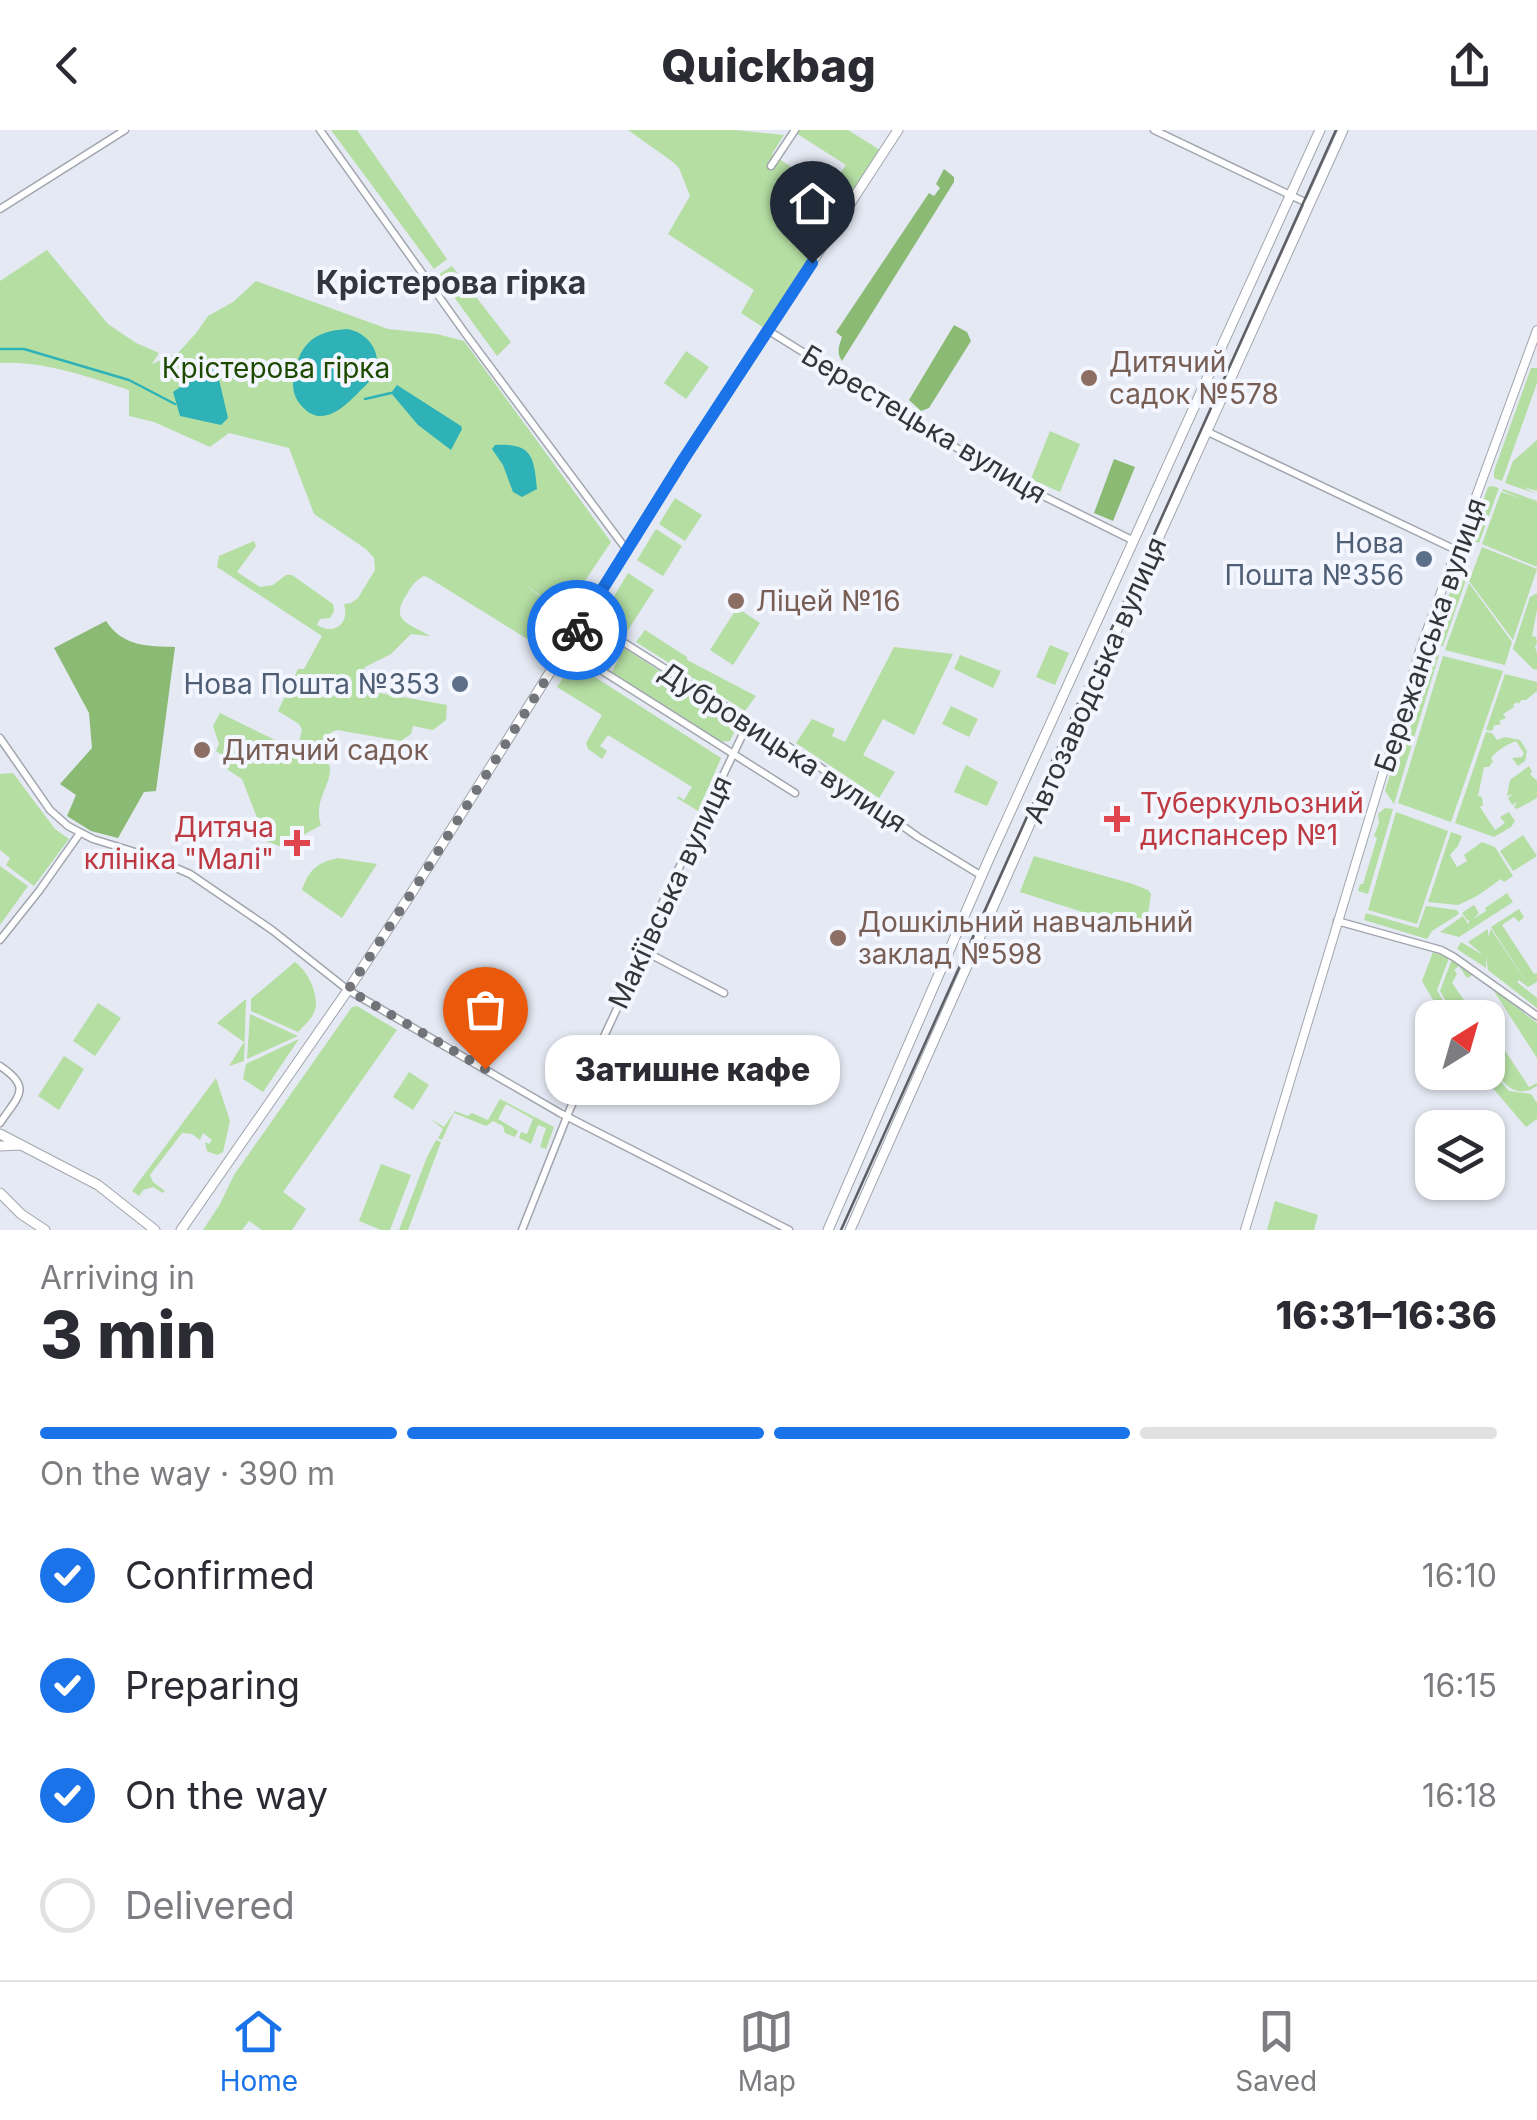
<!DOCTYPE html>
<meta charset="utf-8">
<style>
body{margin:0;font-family:Inter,sans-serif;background:#f2f2f3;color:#2b2b33;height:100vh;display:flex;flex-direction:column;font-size:38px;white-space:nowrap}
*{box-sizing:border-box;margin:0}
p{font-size:32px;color:#7c7c81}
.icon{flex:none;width:55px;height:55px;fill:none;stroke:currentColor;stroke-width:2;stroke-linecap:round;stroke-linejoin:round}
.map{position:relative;height:1100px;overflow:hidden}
.panel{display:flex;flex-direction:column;background:#fff;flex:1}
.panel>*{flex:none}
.needle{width:65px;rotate:37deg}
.controls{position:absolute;left:1415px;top:870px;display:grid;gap:20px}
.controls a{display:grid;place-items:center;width:90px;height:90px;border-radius:20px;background:#fff;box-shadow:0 2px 8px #0004;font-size:50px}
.pin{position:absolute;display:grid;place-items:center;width:85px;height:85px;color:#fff;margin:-102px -42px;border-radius:50% 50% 50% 0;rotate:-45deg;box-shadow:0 0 10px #0007}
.pin .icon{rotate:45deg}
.courier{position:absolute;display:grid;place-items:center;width:100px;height:100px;margin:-50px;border:8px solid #1a73e8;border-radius:50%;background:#fff;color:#222;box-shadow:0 2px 12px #0007}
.bubble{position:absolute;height:70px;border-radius:30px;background:#fff;box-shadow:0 2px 8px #0004;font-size:32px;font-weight:800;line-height:70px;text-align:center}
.headline em{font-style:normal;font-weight:800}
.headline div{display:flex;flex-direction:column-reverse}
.headline{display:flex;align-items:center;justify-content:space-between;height:170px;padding:0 40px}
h1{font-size:65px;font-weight:800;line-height:75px}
.bar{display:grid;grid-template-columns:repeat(4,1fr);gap:15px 10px;align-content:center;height:120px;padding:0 40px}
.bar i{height:12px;border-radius:8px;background:#e1e1e2}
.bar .on{background:#1a73e8}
.bar p{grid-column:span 4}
ol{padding:0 40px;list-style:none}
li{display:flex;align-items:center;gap:30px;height:110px}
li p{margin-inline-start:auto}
li .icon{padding:10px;border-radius:50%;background:#1a73e8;color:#fff;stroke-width:4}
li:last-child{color:#7c7c81}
li i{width:55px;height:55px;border:5px solid #e1e1e2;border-radius:50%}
header{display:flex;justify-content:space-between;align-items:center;height:130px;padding:0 40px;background:#fff;font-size:45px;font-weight:800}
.menu{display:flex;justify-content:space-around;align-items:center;height:140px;border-top:2px solid #e1e1e2;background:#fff;font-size:28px;color:#7c7c81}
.menu a{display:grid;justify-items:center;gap:5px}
.menu .on{color:#1a73e8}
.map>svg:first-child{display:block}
</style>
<header><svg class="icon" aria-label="back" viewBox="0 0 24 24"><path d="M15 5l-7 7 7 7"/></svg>Quickbag<svg class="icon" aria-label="share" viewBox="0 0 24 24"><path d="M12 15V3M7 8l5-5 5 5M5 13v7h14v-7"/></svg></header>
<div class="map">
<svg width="1537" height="1100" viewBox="0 0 1537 1100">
<rect width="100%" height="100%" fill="#e4e9f3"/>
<!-- green -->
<path fill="#b5dea3" d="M331,0H357L447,129L434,139Z
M628,0H735L784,5L772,24L828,62L846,35L796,3L798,0H848L880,20L764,198L741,183L754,160L668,104L690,66L679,38L673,32Z
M47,120L108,194L136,213L159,223L152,234L178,223L197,202L208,186L233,172L256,151L388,199L437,204L464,211L611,412L564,482L523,453L559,481L537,515L429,448L424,446C415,451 412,455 407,464C389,491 408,493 430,506L411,504L391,524L365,537L363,548L369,561L447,575L446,590L433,600L413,596L411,604L401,611L337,600C327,603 324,608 321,618C323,624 327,628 329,634C335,652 312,669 321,695L282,717L266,711L242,649L228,640L223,633L225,627L216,621L219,614L213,596L220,583L287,616L299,612L302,600L299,594L278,581L298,539H304L322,506L217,437L219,426L254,411L256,416L237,442L260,457L273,455L286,445H292L333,474L334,481L330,488L320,489L317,495C335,506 350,493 344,474L351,473L358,468L375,440L374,428L366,419L314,384L289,318L229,303L210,317L154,292L129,286V260C90,247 41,230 0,233V151Z
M452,136L511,212L497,226L438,145Z
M686,221L709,237L686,269L664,253Z
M1531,238H1537V253L1502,351L1494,348V341Z
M1050,301L1080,314L1060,362L1031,349Z
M1537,310V361L1523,357L1537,364L1505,353L1513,331Z
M1492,356L1499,358L1479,413L1469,409L1488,357Z
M1503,359L1537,371V437L1482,414L1501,362L1523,369L1502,361Z
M675,368L702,385L685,411L659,394Z
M656,399L682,416L663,446L637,430Z
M1482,417L1537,439L1513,510L1469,451Z
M1458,439L1466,450L1443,516L1434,514V508Z
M628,443L654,460L626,503L606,490L604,483Z
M1469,453L1512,512L1505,535L1445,520Z
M1537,463V480L1532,506L1536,507L1537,513L1535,517L1537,523V540L1533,539L1513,519L1530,467Z
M737,478L760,493L733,535L710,520Z
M594,500L621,516L609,541L580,520L590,502Z
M645,500L687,527V530L756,566L745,581L636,512Z
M1050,515L1069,523L1055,555L1036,547Z
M894,517L953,524L914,605L883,589L863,625L895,642L879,668L796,613L812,589L835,599L832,606L845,612Z
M624,518L734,589L737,596L730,611L720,612L612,542Z
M1430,524L1439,525L1394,674L1385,661L1425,527Z
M960,525L1001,541L993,558L954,539Z
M1443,526L1503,541L1451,692L1398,673Z
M573,533L721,628L698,681L677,668L678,666L684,670L692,657L608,605L600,616L607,621L602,629L588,619L586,613L602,585L557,557Z
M1505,544L1537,552V561L1526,570H1521L1519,574L1517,572L1513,575L1514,577L1503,584L1506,588L1499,591L1501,594L1493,596L1494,598L1491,601L1486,600Z
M951,576L978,589L969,607L942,594Z
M1486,602L1492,603L1497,610L1505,607L1520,610L1527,621L1525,631L1518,636L1512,628L1522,627L1524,623L1516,611C1508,614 1496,621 1491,628L1493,631L1489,637H1484L1478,666L1482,667L1483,675L1480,677L1495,700L1505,693L1500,687L1509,682L1515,691L1511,697L1494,707L1455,693Z
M966,635L998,652L987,676L954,662Z
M1529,636L1532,642L1530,644L1537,651V668L1517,679L1514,677L1517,672L1512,675L1508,668L1513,664L1507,666L1510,650Z
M13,643L55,699L69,709L34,756L6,735L10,728L0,720V644Z
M1385,678L1393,679L1368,764L1358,761L1360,754H1363L1377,708L1374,706L1379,693L1378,684Z
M1396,682L1448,701L1417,794L1368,780Z
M1451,702L1462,706L1458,716L1450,725L1457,737L1467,731L1464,725L1482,712L1495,717L1513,746L1504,752L1501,749L1477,766L1458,775L1428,772Z
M1523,705L1537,726L1513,741L1500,721Z
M1034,726L1133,754L1148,760L1151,764L1146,798L1139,800L1020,762Z
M338,728L377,734L342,788L302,760C309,740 316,733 338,728Z
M0,736L28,756L0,795Z
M1507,763L1513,772L1459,807L1440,802L1463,786L1468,794L1470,790L1468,791L1462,783L1474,775L1479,783L1473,789L1486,781L1485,778Z
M1426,776L1457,780L1459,784L1432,801L1427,809L1364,790L1366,783L1418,798Z
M1519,779L1524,787L1519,792L1514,787L1502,795L1534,844L1537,843V852L1528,857L1519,850L1517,852L1537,868V878L1488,840L1486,827V838L1457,819L1461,812L1483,825L1468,812L1488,799V807L1491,799L1528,855L1491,797Z
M1433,822L1449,828L1437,860L1452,887H1443L1422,851Z
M1452,829L1474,844L1467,848L1459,836L1454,840L1457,844L1452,853L1476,887H1455L1440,861Z
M295,832C308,841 321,867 314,883C311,889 303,897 298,902L251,881V869Z
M1492,858L1537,893V928Z
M246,869L244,931L229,936L244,912L217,893Z
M98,873L121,888L95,926L73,911Z
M357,876L397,900L283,1062L306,1079L292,1100H262L249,1091L242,1100H203L220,1074L234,1045L352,877Z
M250,884L298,906L247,929Z
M1488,906L1491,910L1496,907L1529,957L1537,953V956C1513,972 1501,949 1488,932Z
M299,909L263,962L243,949L246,934Z
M64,926L84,939L59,980L38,966Z
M1488,937L1509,961L1531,964L1537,973V989L1526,997L1480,943L1488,942Z
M409,942L429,955L413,980L393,967Z
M216,948L230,991L223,1022L217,1025L207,1021L205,1012L209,1014L212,1010L203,1003L200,1010L192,1004L182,1003L150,1045L153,1052L165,1061L163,1063L153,1057L143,1060L139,1066L132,1061Z
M500,969L554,997L546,1019L540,1017L546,998L538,995L531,1014L519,1008L521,1002L527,1004L533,989L506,974L498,989L518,1001L515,1007L505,1003L503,996L493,991L486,996L454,983L442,1010L438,1008L443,999L431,989L444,997L455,981L468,986L472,983L488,990Z
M436,1010L441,1012L408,1100H399L427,1027Z
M381,1034L411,1045L390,1100H381L359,1091Z
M1275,1071L1318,1085L1314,1100H1267Z"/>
<!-- forest -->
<path fill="#8aba74" d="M944,39L954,47V52L842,231C836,222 839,216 842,207L836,202L929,63L934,66L940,58L936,54Z
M954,195L967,202L971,211L929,278L921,281L909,270Z
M1114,329L1135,337L1113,391L1094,383Z
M106,491C123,517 148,516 175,517L156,661L144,662L118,708L91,701L67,686L76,665L60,654L92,618L89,583L54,518Z"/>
<!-- water -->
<path fill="#2fb2b7" d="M347,199C368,202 385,225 373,245C370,252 363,258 358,263C341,280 320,299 300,274C291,263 292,250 296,237C303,209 320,201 347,199Z
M211,236L217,241L228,288L221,295L180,286L173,262Z
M397,255L461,296L462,299L451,320L418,295L391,263Z
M495,315C532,313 534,326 537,359L522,367L513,362L503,335L492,319Z"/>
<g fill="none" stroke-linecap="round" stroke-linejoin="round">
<!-- stream -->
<path stroke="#2fb2b7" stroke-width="2.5" d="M0,219H24L129,250L175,274
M365,269L391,263"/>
<defs>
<path id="minor" d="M320,0L465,203L626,419
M1154,0L1309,74
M771,36L795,0
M0,79L125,0
M769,201L997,343L1134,411
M1208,302L1456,420
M585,488L810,630L918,707L982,746
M566,518L795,663
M0,608L50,680L68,696L93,709L148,726L190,744L272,800L348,860L560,983L789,1100
M1337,791L1441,820L1454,827L1537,886
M0,810L39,761L80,703
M644,821L724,863
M0,936C33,958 18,966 0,993
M522,1100L570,979L644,821L660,778L749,591"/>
<path id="tertiary" d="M1245,1100L1421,517L1537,200"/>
<path id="secondary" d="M0,1004L98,1055L155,1100
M0,1016L20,1015
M0,1063L21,1084L45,1100
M181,1100L348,860L409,767L683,330L898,0"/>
<path id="primary" d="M828,1100L988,731L1320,0
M850,1100L1063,619L1343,0"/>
</defs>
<!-- minor casing -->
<use href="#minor" stroke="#a1a5ae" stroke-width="9"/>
<!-- tertiary casing -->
<use href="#tertiary" stroke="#a1a5ae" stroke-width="10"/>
<!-- secondary casing -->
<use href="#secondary" stroke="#a1a5ae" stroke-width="11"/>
<!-- primary casing -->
<use href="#primary" stroke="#a1a5ae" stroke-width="11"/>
<!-- minor -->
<use href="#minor" stroke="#fff" stroke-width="6"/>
<!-- tertiary -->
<use href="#tertiary" stroke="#fff" stroke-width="8"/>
<!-- secondary -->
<use href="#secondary" stroke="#fff" stroke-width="9"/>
<!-- primary -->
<use href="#primary" stroke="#fff" stroke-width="9"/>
<!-- tram -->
<path stroke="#5d5f64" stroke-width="2.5" d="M841,1100L1336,0"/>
</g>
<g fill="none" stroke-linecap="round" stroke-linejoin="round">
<!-- done -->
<path stroke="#72747a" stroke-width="10" stroke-dasharray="0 18" d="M485,939L348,860L422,747L577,500"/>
<!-- route -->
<path stroke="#1a73e8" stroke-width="12" d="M577,500L683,330L812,133"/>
</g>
<!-- markers -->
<g fill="#8d6e63" stroke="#f3f6fe" stroke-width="4">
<circle cx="1089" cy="248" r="10"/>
<circle cx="736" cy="471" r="10"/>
<circle cx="202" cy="620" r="10"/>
<circle cx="838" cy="808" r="10"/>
</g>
<g fill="#5c6f8a" stroke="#f3f6fe" stroke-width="4">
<circle cx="1424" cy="429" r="10"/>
<circle cx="460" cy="554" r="10"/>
</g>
<g fill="#e0444e" stroke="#f3f6fe" stroke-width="4">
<path d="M1112 674h10v10h10v10h-10v10h-10v-10h-10v-10h10z"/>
<path d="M292 698h10v10h10v10h-10v10h-10v-10h-10v-10h10z"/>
</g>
<g text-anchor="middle" stroke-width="8" stroke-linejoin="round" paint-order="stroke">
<!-- education labels -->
<g font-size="28" fill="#785e54" stroke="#f3f6fe" text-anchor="start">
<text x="1109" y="242">Дитячий<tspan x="1109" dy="32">садок №578</tspan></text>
<text x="756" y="481">Ліцей №16</text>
<text x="222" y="630">Дитячий садок</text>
<text x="858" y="802">Дошкільний навчальний<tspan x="858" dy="32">заклад №598</tspan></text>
</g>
<!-- park labels -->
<g font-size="28" fill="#1e4a00" stroke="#f3f6fe">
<text x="276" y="248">Крістерова гірка</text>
</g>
<!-- street labels -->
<g font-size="28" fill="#343539" stroke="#f3f6fe">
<text transform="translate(924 294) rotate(31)" y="10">Берестецька вулиця</text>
<text transform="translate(1430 505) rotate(-71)" y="10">Бережанська вулиця</text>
<text transform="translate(1095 550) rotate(-66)" y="10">Автозаводська вулиця</text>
<text transform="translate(783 617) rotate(33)" y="10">Дубровицька вулиця</text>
<text transform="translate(670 762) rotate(-65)" y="10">Макіївська вулиця</text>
</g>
<!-- service labels -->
<g font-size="28" fill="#4e5e75" stroke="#f3f6fe" text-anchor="end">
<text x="1404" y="423">Нова<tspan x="1404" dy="32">Пошта №356</tspan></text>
<text x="440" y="564">Нова Пошта №353</text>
</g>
<!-- health labels -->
<g font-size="28" fill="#be3a42" stroke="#f3f6fe" text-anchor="start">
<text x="1140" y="683">Туберкульозний<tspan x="1140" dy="32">диспансер №1</tspan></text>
<text x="274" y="707" text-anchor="end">Дитяча<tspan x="274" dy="32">клініка "Малі"</tspan></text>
</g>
<!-- quarter labels -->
<g font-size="32" font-weight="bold" fill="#33363e" stroke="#f3f6fe">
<text x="451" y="164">Крістерова гірка</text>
</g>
</g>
</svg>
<div class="controls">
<a><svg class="needle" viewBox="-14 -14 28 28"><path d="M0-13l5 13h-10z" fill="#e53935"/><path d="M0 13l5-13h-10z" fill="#7c7c81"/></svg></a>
<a><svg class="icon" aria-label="layers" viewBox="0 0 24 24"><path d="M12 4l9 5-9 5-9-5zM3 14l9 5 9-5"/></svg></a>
</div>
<div class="pin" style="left:485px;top:939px;background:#ea580c"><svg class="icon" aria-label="bag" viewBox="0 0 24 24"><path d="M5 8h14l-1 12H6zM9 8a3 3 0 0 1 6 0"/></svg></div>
<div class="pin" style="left:812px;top:133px;background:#1f2937"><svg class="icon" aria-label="home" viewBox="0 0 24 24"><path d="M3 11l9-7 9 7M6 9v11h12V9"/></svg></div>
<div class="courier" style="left:577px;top:500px"><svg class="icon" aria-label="bike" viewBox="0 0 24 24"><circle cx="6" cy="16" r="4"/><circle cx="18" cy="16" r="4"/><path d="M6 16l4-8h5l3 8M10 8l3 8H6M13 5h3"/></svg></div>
<div class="bubble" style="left:545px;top:905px;width:295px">Затишне кафе</div>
</div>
<section class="panel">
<div class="headline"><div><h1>3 min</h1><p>Arriving in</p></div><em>16:31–16:36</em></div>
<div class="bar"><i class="on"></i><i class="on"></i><i class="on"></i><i></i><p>On the way · 390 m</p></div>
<ol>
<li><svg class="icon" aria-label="check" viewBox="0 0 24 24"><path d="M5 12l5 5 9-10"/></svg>Confirmed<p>16:10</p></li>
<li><svg class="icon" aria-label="check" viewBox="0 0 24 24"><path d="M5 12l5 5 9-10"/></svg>Preparing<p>16:15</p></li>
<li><svg class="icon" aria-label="check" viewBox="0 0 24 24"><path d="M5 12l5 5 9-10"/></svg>On the way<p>16:18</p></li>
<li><i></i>Delivered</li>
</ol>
</section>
<nav class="menu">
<a class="on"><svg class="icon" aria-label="home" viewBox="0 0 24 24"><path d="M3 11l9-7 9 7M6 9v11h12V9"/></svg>Home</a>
<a><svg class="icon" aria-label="map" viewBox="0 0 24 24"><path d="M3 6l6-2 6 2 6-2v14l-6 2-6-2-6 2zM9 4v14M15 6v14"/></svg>Map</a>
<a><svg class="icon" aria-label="saved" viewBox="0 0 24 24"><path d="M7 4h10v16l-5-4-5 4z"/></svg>Saved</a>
</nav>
